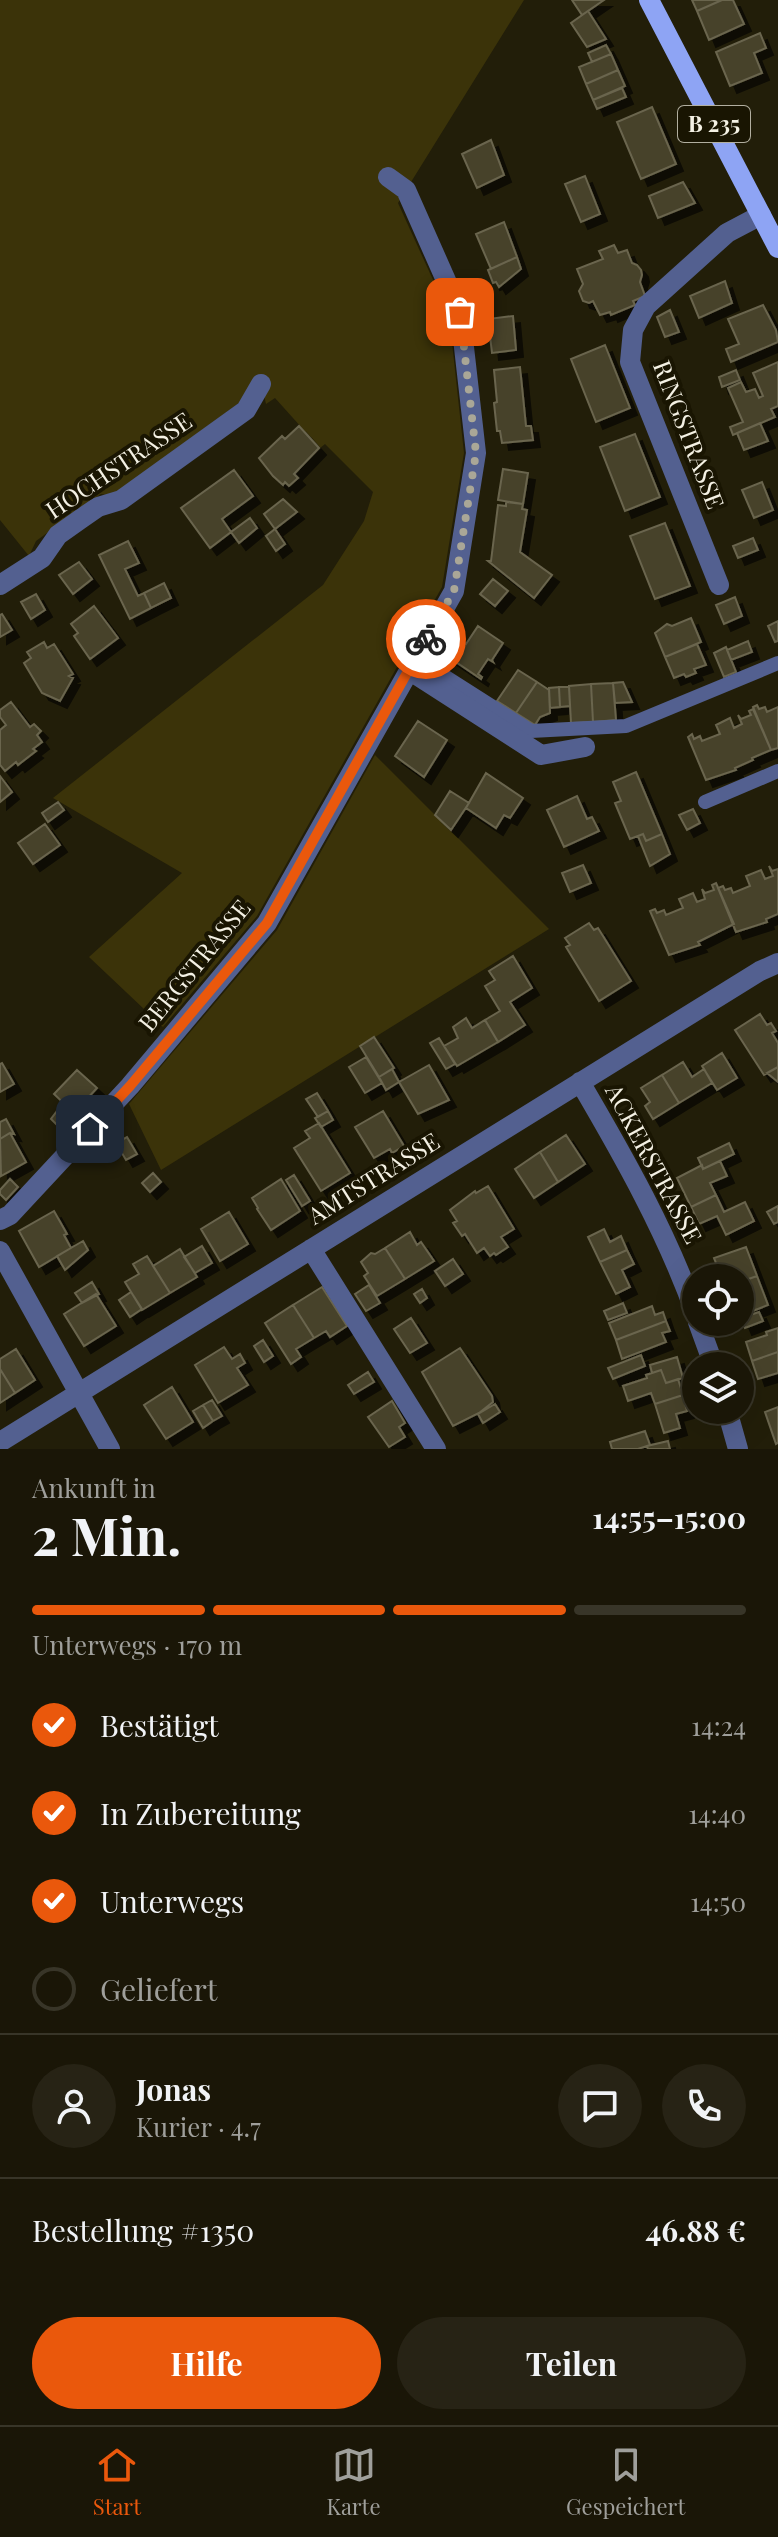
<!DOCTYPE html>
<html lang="de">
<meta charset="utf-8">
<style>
body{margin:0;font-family:"Playfair Display",serif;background:#272315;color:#f1f3f6;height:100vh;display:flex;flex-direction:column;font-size:30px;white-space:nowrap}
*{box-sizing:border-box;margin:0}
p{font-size:26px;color:#9f9f9b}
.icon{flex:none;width:44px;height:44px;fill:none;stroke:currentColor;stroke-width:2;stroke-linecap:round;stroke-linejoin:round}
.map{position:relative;height:1449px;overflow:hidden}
.details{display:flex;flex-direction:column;background:#1a1607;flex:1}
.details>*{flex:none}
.fabs{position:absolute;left:682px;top:1264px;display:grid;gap:16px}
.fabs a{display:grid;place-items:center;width:72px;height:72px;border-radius:50%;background:#1a1607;box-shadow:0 8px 32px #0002,0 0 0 2px #383528;font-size:40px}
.pin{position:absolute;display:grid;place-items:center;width:68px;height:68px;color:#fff;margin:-34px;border-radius:16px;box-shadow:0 4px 12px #0006}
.courier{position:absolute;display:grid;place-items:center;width:80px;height:80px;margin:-40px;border:6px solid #ea580c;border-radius:50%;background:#fff;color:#222;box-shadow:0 2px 10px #0007}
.head em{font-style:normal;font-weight:700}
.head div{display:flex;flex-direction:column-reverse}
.head{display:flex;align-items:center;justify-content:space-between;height:136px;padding:0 32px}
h1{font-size:52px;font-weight:700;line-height:60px}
.bar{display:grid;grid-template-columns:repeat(4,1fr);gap:12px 8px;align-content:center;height:96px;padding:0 32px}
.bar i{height:10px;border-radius:6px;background:#383528}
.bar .active{background:#ea580c}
.bar p{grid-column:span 4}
.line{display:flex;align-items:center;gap:20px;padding:0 32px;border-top:2px solid #383528}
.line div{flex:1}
.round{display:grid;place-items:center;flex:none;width:84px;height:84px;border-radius:42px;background:#272315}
ol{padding:0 32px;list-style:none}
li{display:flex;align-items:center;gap:24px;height:88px}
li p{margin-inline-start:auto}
li .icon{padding:8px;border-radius:50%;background:#ea580c;color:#fff;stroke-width:4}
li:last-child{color:#9f9f9b}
li i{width:44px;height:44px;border:4px solid #383528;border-radius:50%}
.cta{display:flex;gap:16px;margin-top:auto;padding:16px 32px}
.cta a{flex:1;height:92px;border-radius:48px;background:#ea580c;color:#fff;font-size:32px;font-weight:700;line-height:92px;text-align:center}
.cta a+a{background:#272315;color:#f1f3f6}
.tabs{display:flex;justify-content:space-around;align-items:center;height:112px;border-top:2px solid #383528;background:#1a1607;font-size:22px;color:#9f9f9b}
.tabs a{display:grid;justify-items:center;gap:4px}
.tabs .active{color:#ea580c}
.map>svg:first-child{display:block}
</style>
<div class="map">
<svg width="778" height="1449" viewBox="0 0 778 1449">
<defs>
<filter id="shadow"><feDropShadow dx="7" dy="7" stdDeviation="0" flood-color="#0009"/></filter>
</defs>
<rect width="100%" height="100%" fill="#221e09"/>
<!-- green -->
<path fill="#3b3309" d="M0,0H524L398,203L449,315L464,453L442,587L257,916L163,1027L89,957L182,873L53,798L323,585L364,521L373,492L325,444L320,448L275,398L266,404L263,391L250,395L112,496L101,494L36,541L29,556L0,520Z
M375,755L549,929L161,1170L129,1104L277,930Z"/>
<!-- building -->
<path fill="#47422c" stroke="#6a654e" stroke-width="2" filter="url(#shadow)" d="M572,0H604L582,15Z
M692,0H722L697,11Z
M722,0H733L744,24L709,40L697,11Z
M588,11L606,39L587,47L571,23Z
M760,33L766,48L754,53L762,73L730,86L716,52Z
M606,45L611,54L592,62L588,53Z
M611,54L618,70L586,84L579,67Z
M618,70L625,86L593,100L586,84Z
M622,88L626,97L597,109L593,100Z
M652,107L676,164L641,179L617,122Z
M491,140L504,175L477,188L462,154Z
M585,176L600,214L581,222L565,184Z
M683,182L695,203L658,218L649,196Z
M504,222L517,257L491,269L476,234Z
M614,245L618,253L627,250L632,263L637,265L641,270L642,275L640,282L645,296L633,301L635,305L611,315L610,312L600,315L593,301L589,303L583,301L579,291L583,284L577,269L603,259L599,251Z
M517,257L521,269L499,287L496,282L493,283L488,270Z
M725,281L732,303L699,318L690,296Z
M763,305L776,330L778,342L731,362L726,349L739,344L728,319Z
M670,310L679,332L665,337L657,317Z
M513,316L516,350L492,353L488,319Z
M605,345L630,408L596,422L571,359Z
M778,362V406L771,409L775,417L733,435L730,427L743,422L728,388L741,382L746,392L755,389L759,398L763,396L753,373Z
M520,367L526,426H531L533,440L502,443L500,431H497L494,403L497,402L494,370Z
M736,370L740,380L722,387L719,377Z
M760,423L768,441L744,450L737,433Z
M299,426L319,448L294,474L298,478L289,486L285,482L283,485L273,476L259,458L282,436L285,439Z
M635,434L660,497L625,511L600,447Z
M696,451L704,471L693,475L685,456Z
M503,469L528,473L523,504L498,500Z
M234,470L253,496L222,519L231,532L210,548L181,508Z
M762,482L773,510L754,518L742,490Z
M283,499L297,512L275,529L264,514Z
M506,502L523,504L522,509L527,510L520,552L552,575L534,598L488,561H491L498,505L506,506Z
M250,518L257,528L239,543L231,532Z
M665,523L690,586L655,599L630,536Z
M275,529L285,544L276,551L266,536Z
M753,538L758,550L738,558L733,546Z
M128,541L139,563L125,569L138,596L144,593L151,608L130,619L99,555Z
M79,562L92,579L73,594L59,575Z
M493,579L508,591L495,606L480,594Z
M164,583L171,598L151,608L144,593Z
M36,594L45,610L31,619L21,602Z
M735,597L742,616L724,624L716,605Z
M94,606L118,638L90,659L74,636L78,633L71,624Z
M2,614L12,630L0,637V615Z
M691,618L701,642L665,657L655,633L667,624L672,626Z
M778,621V641L775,642L768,626Z
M478,626L503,643L492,660L493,662L488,659L478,674L482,677L481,679L450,658L462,641L466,644Z
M748,641L752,652L731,660L727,650Z
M44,642L47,648L54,644L73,674L69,676L73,678L60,701L42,693L24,663L31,658L27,652Z
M697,644L706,665L694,669L696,673L686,677L684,674L674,678L665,657Z
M726,647L736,672L724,677L714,653Z
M518,670L537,682L516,713L497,701Z
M537,682L549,690L550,713L540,717L535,725L516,713Z
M623,682L632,702L615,703L613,683Z
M613,683L616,720L593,722L591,684Z
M591,684L593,722L571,723L569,686Z
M559,687H569L570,706L560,707Z
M559,687L560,707L550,708L549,688Z
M11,702L30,727L34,724L41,731L37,735L42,742L33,749L36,751L18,765L16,762L5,771L0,765V730L6,725L0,717V710Z
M757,705L759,709L765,707L767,712L778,707V748L771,750L753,707Z
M753,709L771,750L752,758L753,760L735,768L736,770L706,780L688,737L692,734L694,739L700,736L702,741L720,734L716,725L730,718L734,728L742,724L738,715L741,719L751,715L749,711Z
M418,721L447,740L424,777L395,756Z
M636,772L662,834L646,841L643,834L630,839L615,803L621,801L613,782Z
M486,773L523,798L510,818L504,815L496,828L466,808Z
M0,776L12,792L0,802Z
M450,791L469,803L451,830L435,815Z
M577,796L587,819L592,817L599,831L564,847L547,810Z
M58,802L64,810L48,822L42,813Z
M693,809L700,823L687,830L679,815Z
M45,824L60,845L33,864L18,843Z
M643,834L646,841L662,834L670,854L650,866L638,836Z
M583,865L591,883L570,892L562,873Z
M769,866L772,871L778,869V914L766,919L767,922L736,932L718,888L723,886L725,890L731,888L733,893L750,886L746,876L761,870L765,879L773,876Z
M716,883L734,924L698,942L700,945L669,955L650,911L655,909L657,913L664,910L666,915L683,908L679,899L693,893L697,902L705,899L702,889L705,893L714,890L712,885Z
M589,923L594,930L598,928L631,981L599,1001L566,947L570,945L565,938Z
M513,956L532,988L510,1002L525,1025L498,1042L485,1020L500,1011L485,986L495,980L489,971Z
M760,1014L767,1025L771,1023L776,1031L772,1033L778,1043V1067L764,1075L735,1030Z
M466,1018L472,1028L485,1020L498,1042L457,1066L444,1046L458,1038L453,1027Z
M374,1037L394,1068L379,1077L360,1046Z
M439,1038L455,1064L446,1069L430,1043Z
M722,1053L737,1078L717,1090L702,1066Z
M366,1057L382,1083L365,1093L349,1067Z
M683,1062L692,1077L704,1069L712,1083L679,1103L662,1075Z
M2,1063L14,1084L0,1092V1064Z
M429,1065L449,1100L418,1114L399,1082Z
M778,1067V1082L767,1073Z
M392,1069L399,1082L386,1090L379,1077Z
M77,1070L97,1088L74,1113L54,1094Z
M662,1075L679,1103L653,1119L645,1106L650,1102L641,1088Z
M317,1093L328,1111L318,1117L306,1099Z
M64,1104L79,1118L72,1125L57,1111Z
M57,1111L72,1125L65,1133L51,1119Z
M328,1111L333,1120L321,1127L315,1118Z
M383,1111L404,1146L392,1153L390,1149L374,1158L355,1127Z
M6,1119L14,1134L10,1133L0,1139V1122Z
M319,1123L350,1173L321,1191L294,1148L310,1138L305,1131Z
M10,1133L26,1162L1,1176L0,1139Z
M566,1135L585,1164L558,1182L540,1152Z
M127,1137L137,1154L126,1160L116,1143Z
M729,1143L734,1154L703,1169L698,1158Z
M540,1152L558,1182L534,1198L515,1169Z
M720,1161L727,1176L710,1183L716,1195L691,1207L677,1178L702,1165L703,1169Z
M153,1173L161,1182L150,1192L142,1183Z
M294,1175L310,1201L302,1206L286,1180Z
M10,1179L18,1187L6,1200L0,1194V1190Z
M281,1179L300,1211L271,1230L257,1209L258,1208L252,1198Z
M488,1186L514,1229L501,1237L508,1247L496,1255L494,1253L490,1256L484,1248L477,1253L465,1234L462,1236L453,1223L457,1221L450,1210L475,1191L476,1193Z
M716,1195L724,1212L745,1202L754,1221L726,1235L717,1216L699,1224L691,1207Z
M778,1206V1222L774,1224L767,1212Z
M54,1211L67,1234L64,1235L71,1248L39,1267L19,1231Z
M229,1212L248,1244L220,1261L201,1229Z
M604,1229L610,1242L621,1236L627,1250L600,1262L588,1237Z
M410,1232L417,1245L421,1242L434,1261L405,1279L385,1248Z
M83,1241L88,1250L65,1270L57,1256Z
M202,1246L212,1263L195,1273L184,1257Z
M746,1247L757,1276L740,1282V1278H722L714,1258Z
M385,1248L405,1279L377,1296L364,1276L368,1273L361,1262L371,1253L375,1254Z
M180,1249L197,1277L170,1293L153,1266Z
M627,1250L634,1264L622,1270L630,1287L616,1294L600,1262Z
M147,1256L170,1293L142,1310L125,1282L139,1274L133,1264Z
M453,1259L463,1274L445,1286L435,1271Z
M757,1276L768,1305L740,1316V1282Z
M92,1282L99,1294L82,1303L75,1293Z
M369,1285L380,1303L366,1311L355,1294Z
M322,1287L347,1326L330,1337L326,1331L314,1338L293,1305Z
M422,1289L427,1298L420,1303L414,1294Z
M131,1292L142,1309L130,1317L119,1300Z
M96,1294L116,1326L84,1346L64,1314Z
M623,1303L627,1313L608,1320L604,1311Z
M293,1305L314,1338L296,1349L301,1357L291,1364L265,1323Z
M652,1306L655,1315L663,1312L666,1321L616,1340L609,1323Z
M759,1312L763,1321L745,1328L741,1318Z
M411,1318L427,1343L410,1353L394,1329Z
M666,1321L670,1331L662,1333L666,1342L622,1359L616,1340Z
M778,1328V1352L752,1361L746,1342L767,1335L766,1332Z
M263,1340L273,1356L264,1362L254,1346Z
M224,1347L232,1359L240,1354L245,1363L237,1368L248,1385L218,1403L195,1365Z
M460,1348L492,1396L493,1402L479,1413L453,1426L422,1372Z
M16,1349L35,1380L15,1393L0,1369V1359Z
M778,1352V1373L758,1379L752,1361Z
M641,1355L645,1366L613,1379L608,1368Z
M677,1357L683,1378L666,1383L661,1370L652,1373L650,1365Z
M0,1369L15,1393L0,1403Z
M661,1370L666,1383L678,1379L683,1395L655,1404L651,1393L628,1401L623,1386L647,1378L646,1375Z
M368,1372L374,1382L354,1394L348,1385Z
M172,1387L193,1422L166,1439L144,1405Z
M683,1395L687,1411L676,1414L680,1428L664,1433L655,1404Z
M212,1400L222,1416L213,1421L203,1405Z
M392,1401L405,1423L399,1427L405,1437L389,1447L368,1417Z
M495,1404L500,1412L483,1423L478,1414Z
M203,1405L213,1421L203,1428L193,1411Z
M778,1407V1443L776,1444L765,1412Z
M645,1431L650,1445L638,1449H612L610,1442Z
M668,1441L670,1449H648L647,1446Z"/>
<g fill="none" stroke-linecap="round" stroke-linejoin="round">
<!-- lane -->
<path stroke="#536090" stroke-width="14" d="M416,658L531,731L626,726L778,663
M705,802L778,771"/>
<!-- street -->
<path stroke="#536090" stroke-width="20" d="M0,585L42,558L58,535L82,518L98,507L121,500L246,410L261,384
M719,585L630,362L633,330L646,306L727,233L761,215
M409,670L541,755L585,747
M580,1082C624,1157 667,1233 696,1315
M0,1220L10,1215L130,1086L267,923L454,591L476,453L460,312L406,190L388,177
M311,1249L436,1449
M0,1251L110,1449
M698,1322L714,1366
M727,1410L738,1449
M0,1442L760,971L778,963"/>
<!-- primary -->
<path stroke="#8ea4f4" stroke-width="20" d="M649,0L778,248"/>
</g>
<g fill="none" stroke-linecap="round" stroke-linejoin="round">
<!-- done -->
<path stroke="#aaa797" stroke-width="8" stroke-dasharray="0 14.4" d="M426,639L454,591L476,453L460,312"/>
<!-- route -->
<path stroke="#ea580c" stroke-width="10" d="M90,1129L130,1086L267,923L426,639"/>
</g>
<g text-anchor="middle" stroke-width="8" stroke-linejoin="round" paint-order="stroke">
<!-- shield labels -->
<rect fill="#191502" stroke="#b2afa0" stroke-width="2" x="678" y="106" width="72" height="36" rx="6"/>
<g font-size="22" font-weight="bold" fill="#f4f1e4">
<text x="714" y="132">B 235</text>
</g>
<!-- street labels -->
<g font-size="24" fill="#f4f1e4" stroke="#191502">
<text transform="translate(688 435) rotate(69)" y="8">RINGSTRASSE</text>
<text transform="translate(119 466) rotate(-34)" y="8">HOCHSTRASSE</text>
<text transform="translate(195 966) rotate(-51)" y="8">BERGSTRASSE</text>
<text transform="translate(653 1164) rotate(62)" y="8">ACKERSTRASSE</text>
<text transform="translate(374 1179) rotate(-32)" y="8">AMTSTRASSE</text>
</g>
</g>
</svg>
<div class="fabs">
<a><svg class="icon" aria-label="locate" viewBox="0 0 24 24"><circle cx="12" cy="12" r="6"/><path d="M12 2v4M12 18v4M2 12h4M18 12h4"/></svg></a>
<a><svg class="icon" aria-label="layers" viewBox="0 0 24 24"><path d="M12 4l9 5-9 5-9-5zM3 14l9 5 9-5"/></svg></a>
</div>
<div class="pin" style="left:460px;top:312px;background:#ea580c"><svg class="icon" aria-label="bag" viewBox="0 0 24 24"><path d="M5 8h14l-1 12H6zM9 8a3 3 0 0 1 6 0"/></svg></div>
<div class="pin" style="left:90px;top:1129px;background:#1f2937"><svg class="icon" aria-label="home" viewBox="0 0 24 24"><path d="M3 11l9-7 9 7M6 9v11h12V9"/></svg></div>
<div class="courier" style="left:426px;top:639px"><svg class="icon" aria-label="bike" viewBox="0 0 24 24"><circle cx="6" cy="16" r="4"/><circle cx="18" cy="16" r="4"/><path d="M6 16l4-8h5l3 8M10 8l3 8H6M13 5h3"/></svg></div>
</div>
<section class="details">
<div class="head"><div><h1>2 Min.</h1><p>Ankunft in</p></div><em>14:55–15:00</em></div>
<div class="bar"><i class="active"></i><i class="active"></i><i class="active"></i><i></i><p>Unterwegs · 170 m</p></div>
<ol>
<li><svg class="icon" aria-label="check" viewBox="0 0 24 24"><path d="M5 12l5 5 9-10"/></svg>Bestätigt<p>14:24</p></li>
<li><svg class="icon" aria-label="check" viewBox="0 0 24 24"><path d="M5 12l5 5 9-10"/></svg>In Zubereitung<p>14:40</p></li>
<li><svg class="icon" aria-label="check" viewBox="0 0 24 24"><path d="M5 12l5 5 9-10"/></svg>Unterwegs<p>14:50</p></li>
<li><i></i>Geliefert</li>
</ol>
<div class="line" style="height:144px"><a class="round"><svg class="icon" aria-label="person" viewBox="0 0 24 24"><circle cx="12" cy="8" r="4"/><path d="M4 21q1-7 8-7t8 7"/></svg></a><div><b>Jonas</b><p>Kurier · 4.7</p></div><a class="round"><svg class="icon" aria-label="chat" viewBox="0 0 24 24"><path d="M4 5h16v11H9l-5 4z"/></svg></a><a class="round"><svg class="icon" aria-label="phone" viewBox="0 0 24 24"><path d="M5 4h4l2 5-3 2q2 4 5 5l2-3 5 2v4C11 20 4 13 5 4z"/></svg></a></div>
<div class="line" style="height:104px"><div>Bestellung #1350</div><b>46.88 €</b></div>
<div class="cta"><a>Hilfe</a><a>Teilen</a></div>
</section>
<nav class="tabs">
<a class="active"><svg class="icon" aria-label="home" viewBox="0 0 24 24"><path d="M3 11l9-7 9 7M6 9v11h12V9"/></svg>Start</a>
<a><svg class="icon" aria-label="map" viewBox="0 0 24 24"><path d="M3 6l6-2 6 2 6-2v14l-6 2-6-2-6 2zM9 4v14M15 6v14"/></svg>Karte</a>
<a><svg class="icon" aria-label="saved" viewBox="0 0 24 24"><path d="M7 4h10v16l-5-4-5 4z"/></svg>Gespeichert</a>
</nav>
